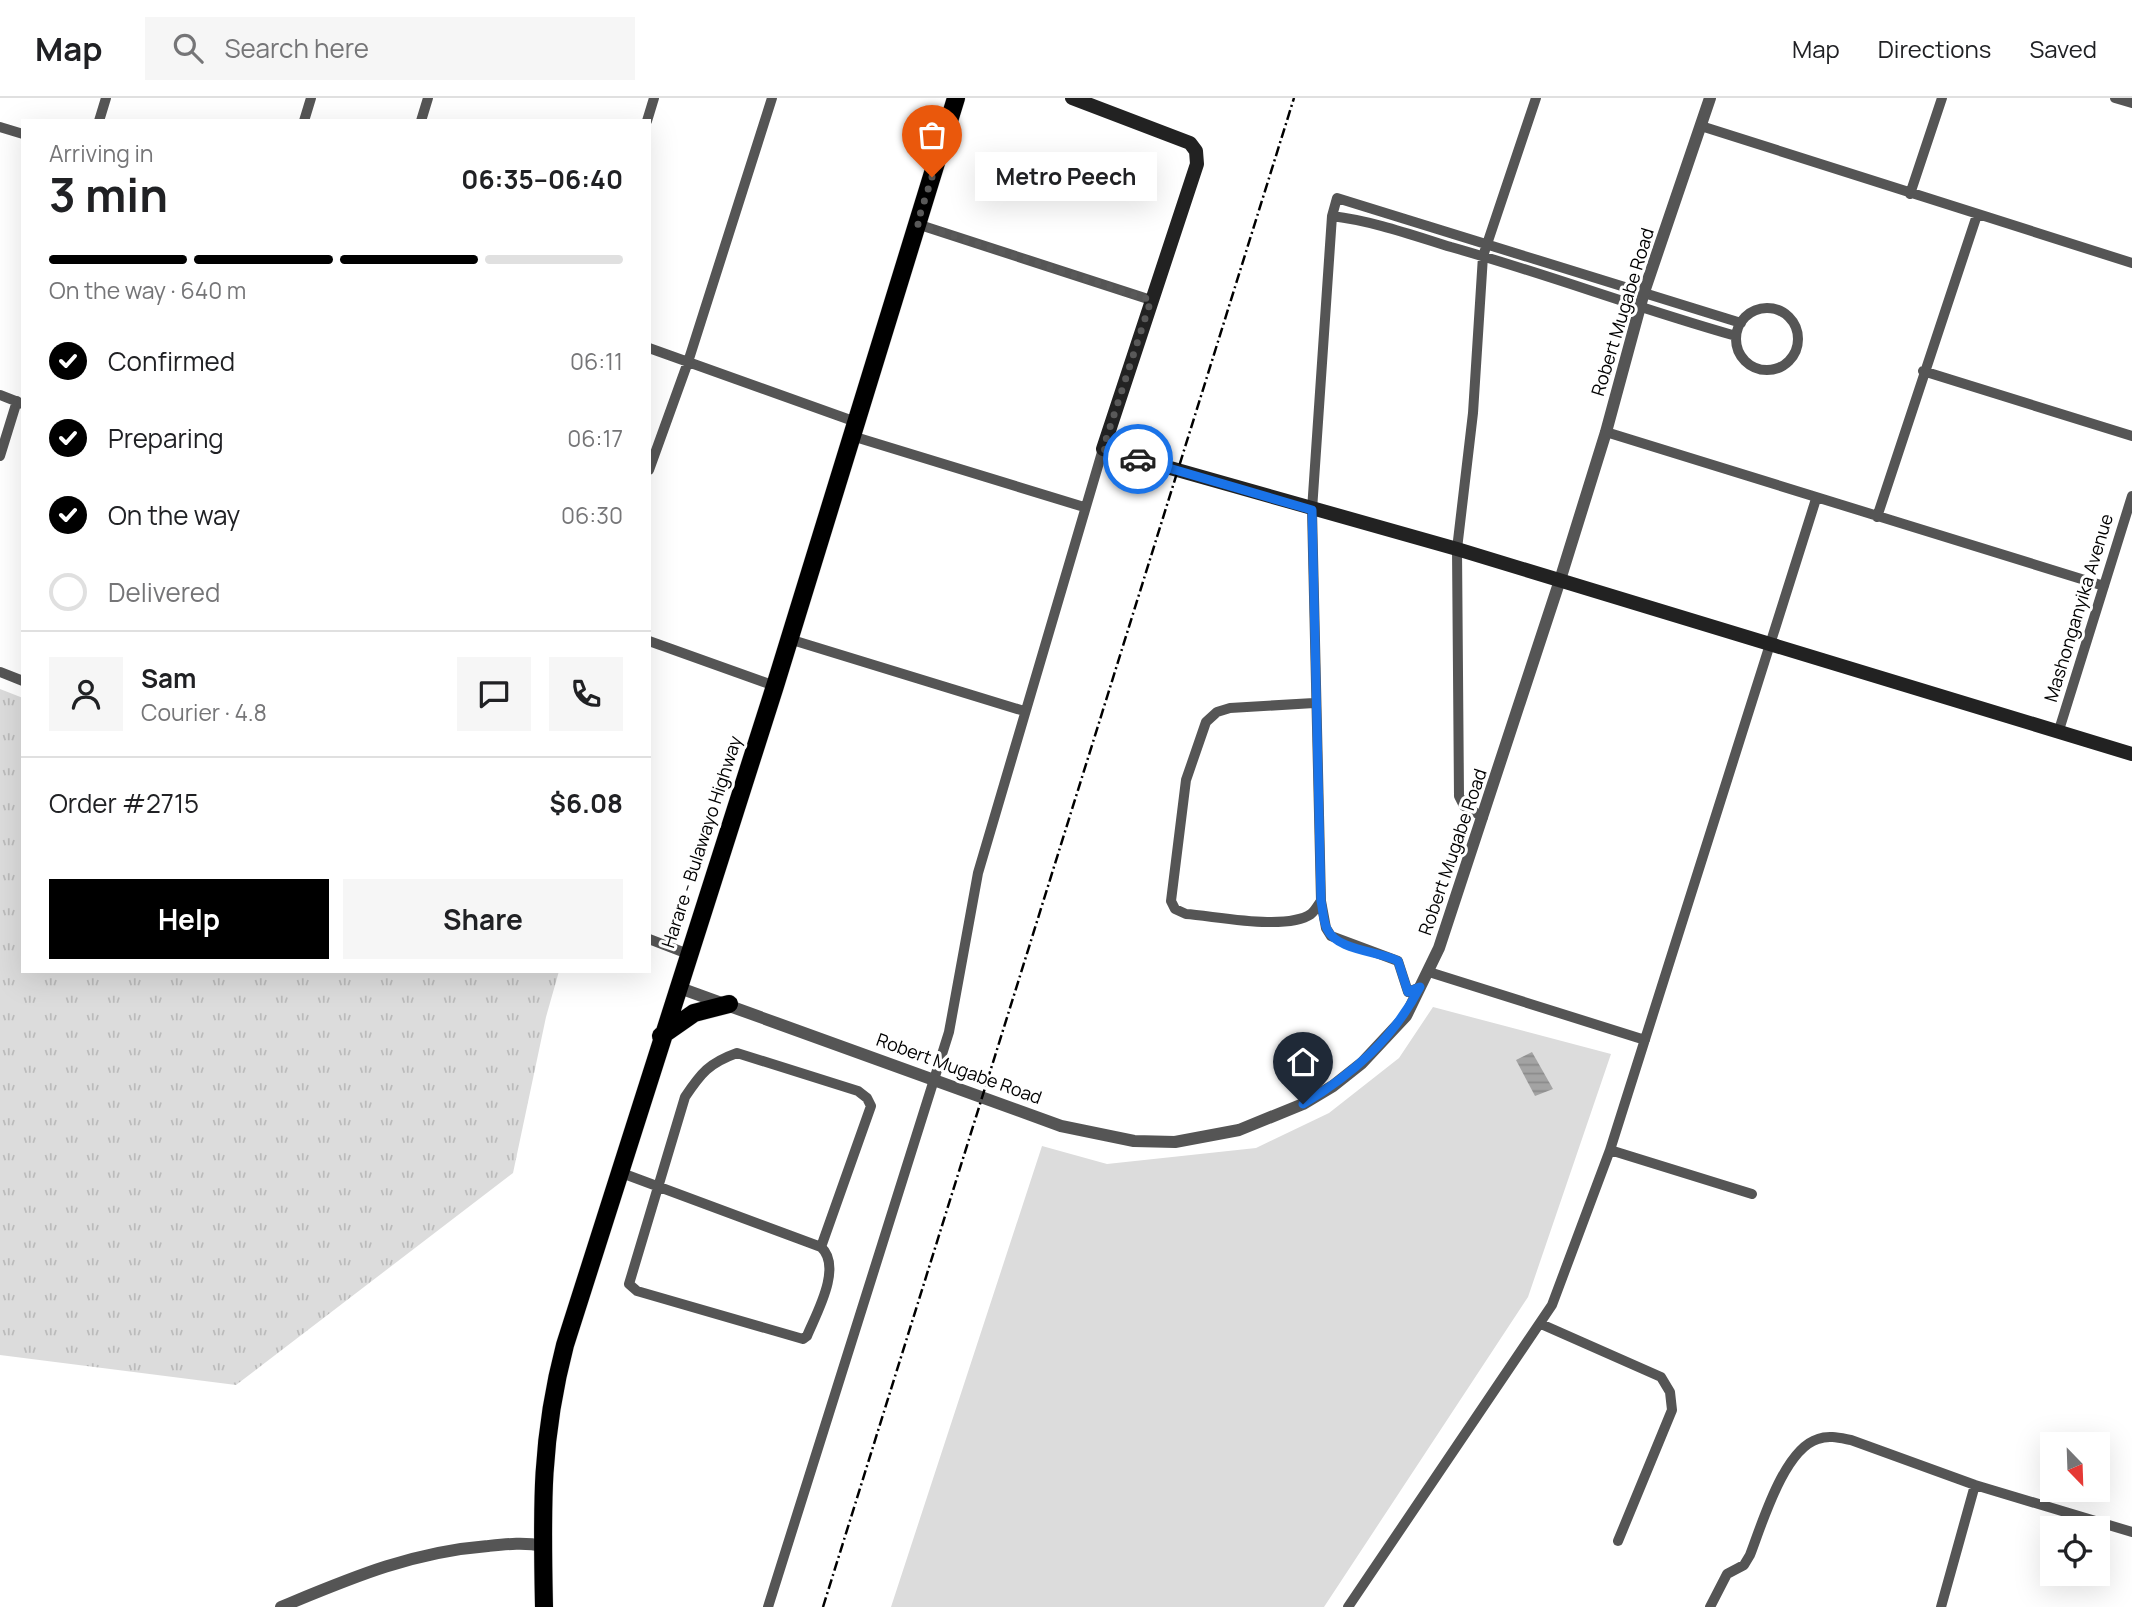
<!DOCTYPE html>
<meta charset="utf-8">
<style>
body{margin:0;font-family:Manrope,sans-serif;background:#f6f6f6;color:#202124;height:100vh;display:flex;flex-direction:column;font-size:26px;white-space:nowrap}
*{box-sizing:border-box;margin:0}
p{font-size:23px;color:#757577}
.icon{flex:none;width:38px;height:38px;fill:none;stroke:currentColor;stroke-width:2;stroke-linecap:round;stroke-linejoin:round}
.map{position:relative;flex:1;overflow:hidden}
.panel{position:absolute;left:21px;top:21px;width:630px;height:854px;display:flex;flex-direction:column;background:#fff;border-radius:0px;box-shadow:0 7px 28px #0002}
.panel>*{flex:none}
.needle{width:46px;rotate:157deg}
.fabs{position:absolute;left:2040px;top:1334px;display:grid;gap:14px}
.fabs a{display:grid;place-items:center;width:70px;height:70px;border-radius:0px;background:#fff;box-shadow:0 7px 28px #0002;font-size:35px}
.pin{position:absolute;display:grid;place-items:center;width:60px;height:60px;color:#fff;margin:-72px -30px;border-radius:50% 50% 50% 0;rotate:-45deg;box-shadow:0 0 7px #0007}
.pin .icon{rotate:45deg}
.courier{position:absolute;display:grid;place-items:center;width:70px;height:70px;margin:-35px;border:5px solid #1a73e8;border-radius:50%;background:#fff;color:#222;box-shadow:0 2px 9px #0007}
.bubble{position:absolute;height:49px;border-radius:0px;background:#fff;box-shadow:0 7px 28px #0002;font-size:23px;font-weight:700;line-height:49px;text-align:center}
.summary em{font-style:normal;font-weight:700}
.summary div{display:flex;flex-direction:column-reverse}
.summary{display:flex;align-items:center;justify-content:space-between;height:119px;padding:0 28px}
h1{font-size:46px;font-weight:700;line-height:52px}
.bar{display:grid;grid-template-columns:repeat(4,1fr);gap:10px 7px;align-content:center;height:84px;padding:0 28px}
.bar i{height:9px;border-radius:5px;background:#e0e0e0}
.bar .active{background:#000}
.bar p{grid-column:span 4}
.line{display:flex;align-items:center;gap:18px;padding:0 28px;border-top:2px solid #e0e0e0}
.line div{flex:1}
.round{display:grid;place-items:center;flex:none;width:74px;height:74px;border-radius:0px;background:#f6f6f6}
ol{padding:0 28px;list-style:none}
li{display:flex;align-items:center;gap:21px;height:77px}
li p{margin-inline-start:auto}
li .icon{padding:7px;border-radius:50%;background:#000;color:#fff;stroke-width:4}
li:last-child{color:#757577}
li i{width:38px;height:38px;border:4px solid #e0e0e0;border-radius:50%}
.cta{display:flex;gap:14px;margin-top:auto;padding:14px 28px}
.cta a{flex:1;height:80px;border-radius:0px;background:#000;color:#fff;font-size:28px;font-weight:700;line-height:80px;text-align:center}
.cta a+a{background:#f6f6f6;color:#202124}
header{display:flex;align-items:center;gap:42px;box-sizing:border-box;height:98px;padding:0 35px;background:#fff;border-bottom:2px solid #e0e0e0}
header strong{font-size:33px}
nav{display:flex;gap:38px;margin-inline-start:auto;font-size:24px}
.search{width:490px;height:63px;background:#f6f6f6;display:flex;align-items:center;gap:18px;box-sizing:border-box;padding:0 24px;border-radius:0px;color:#757577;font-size:26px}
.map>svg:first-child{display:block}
</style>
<header>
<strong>Map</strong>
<div class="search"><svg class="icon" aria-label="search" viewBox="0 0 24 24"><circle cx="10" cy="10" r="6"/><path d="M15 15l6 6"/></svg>Search here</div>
<nav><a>Map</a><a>Directions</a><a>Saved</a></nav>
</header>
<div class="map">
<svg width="2132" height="1509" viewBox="0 0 2132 1509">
<defs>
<pattern id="grass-tufts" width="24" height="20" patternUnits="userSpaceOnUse" patternTransform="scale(1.75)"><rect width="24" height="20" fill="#dcdcdc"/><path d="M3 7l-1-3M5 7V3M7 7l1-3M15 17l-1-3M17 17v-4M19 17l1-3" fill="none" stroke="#bbb"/></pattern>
<pattern id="water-rules" width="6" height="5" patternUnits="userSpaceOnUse" patternTransform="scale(1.75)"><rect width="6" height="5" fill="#a3a3a3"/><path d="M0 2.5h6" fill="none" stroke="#8b8b8b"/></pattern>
</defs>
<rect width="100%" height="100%" fill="#fff"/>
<!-- grass -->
<path fill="url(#grass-tufts)" d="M0,591L23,600V873H559L546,919L513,1075L236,1287L0,1257Z"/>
<!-- garden -->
<path fill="#dcdcdc" d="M1433,909L1611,956L1528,1199L1324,1509H891L1042,1048L1107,1066L1256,1050L1329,1015L1399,960Z"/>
<!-- water -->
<path fill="url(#water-rules)" d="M1532,954L1553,991L1535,998L1516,962Z"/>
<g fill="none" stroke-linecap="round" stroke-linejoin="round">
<defs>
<path id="trunk" d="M661,938L694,915L729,906
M544,1509C542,1413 540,1342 565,1247L775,588L956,0"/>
</defs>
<!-- trunk casing -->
<use href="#trunk" stroke="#dbdbdb" stroke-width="19"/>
<!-- minor -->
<path stroke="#555" stroke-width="10" d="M2115,0L2132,5
M99,23L106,0
M304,23L311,0
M421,23L428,0
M647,23L654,0
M1701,28L2132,165
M0,29L23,36
M1910,96L1942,0
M1332,118C1373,123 1412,137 1451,149C1547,176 1640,211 1736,238
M917,126L1151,202
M1736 241a31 31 0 1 1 62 0a31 31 0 1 1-62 0Z
M649,250L856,324
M1923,273L2132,338
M0,297L23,306
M1606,334L2104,488
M852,338L1084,409
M0,358L17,303
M649,372L688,264L772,0
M1877,419L1977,117
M789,541L1024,613
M649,543L775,588
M0,574L23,583
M1314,605L1230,610L1217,614L1206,624L1186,682L1171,803L1175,811L1186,816C1216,818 1286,833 1311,816C1315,813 1318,807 1321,803L1312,412L1332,118L1337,100L1741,225
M2059,632L2132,398
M1483,719L1464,708L1459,698L1457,451L1473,315L1483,158L1536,0
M1321,803L1326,830L1331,838L1398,863L1408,894L1420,889
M649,841L688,856
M1429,874L1645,942
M737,955L858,993L867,1000L871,1008L821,1149C843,1169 816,1216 807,1238L803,1241L637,1193L629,1186L685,999C701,975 709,965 737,955Z
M1610,1052L1752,1096
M619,1074L821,1149
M1541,1226L1661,1279L1670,1294L1672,1312L1618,1443
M768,1509L949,934L978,775L1103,351
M1348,1509L1552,1207L1610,1052L1816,401
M1710,1509L1727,1476L1744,1467L1750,1457C1762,1426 1784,1351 1818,1341C1829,1337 1840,1340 1851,1342L1975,1387L2132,1434
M1941,1509L1975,1387"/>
<!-- tertiary -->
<path stroke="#555" stroke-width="12" d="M677,889L1061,1028L1134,1043L1175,1044L1239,1032L1303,1006L1333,988L1362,965L1406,918L1439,850L1560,482L1606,334L1644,194L1710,0
M281,1509C351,1480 411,1454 488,1448C507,1446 525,1444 543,1448"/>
<!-- secondary -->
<path stroke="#222" stroke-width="14" d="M1072,0L1190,45L1196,53L1197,66L1103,351L1457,451L2132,656"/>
<!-- trunk -->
<use href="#trunk" stroke="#000" stroke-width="18"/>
<!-- rail -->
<path stroke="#000" stroke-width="2.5" stroke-dasharray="10 3.5 2 3.5" stroke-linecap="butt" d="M823,1509L1294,0"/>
</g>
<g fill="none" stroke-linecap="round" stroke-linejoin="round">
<!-- done -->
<path stroke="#595959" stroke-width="7" stroke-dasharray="0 12.6" d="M932,79L917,126L1151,202L1103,351L1138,361"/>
<!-- route -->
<path stroke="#1a73e8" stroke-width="9" d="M1138,361L1312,412L1321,803C1323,812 1323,823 1327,831C1337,853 1379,853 1398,863L1408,894L1420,889C1393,941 1353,976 1303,1006"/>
</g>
<g text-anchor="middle" stroke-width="6" stroke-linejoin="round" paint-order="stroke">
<!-- street labels -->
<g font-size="18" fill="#000" stroke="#fff">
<text transform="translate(1623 214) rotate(-73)" y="6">Robert Mugabe Road</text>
<text transform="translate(2079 510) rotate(-73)" y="6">Mashonganyika Avenue</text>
<text transform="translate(702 744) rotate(-72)" y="6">Harare - Bulawayo Highway</text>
<text transform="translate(1453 754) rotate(-71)" y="6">Robert Mugabe Road</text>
<text transform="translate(959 971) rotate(20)" y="6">Robert Mugabe Road</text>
</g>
</g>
</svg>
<div class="fabs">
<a><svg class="needle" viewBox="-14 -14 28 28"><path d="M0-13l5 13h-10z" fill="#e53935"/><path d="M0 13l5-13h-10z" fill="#757577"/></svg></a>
<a><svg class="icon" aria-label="locate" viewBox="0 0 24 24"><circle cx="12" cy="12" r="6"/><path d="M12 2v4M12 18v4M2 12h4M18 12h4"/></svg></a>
</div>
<div class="pin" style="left:932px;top:79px;background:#ea580c"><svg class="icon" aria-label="bag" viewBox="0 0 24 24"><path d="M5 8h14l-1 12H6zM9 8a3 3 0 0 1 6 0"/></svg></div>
<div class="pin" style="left:1303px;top:1006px;background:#1f2937"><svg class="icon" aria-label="home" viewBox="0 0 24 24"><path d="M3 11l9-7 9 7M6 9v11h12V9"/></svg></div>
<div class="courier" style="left:1138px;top:361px"><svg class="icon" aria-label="car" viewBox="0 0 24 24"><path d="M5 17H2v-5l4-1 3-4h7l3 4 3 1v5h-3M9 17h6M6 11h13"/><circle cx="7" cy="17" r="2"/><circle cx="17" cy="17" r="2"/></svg></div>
<div class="bubble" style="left:975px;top:54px;width:182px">Metro Peech</div>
<section class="panel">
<div class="summary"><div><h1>3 min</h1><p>Arriving in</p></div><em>06:35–06:40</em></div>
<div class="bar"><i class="active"></i><i class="active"></i><i class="active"></i><i></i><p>On the way · 640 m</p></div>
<ol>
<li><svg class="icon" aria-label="check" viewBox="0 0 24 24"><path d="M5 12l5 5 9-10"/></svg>Confirmed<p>06:11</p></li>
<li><svg class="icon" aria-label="check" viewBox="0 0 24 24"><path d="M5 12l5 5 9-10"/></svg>Preparing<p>06:17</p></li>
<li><svg class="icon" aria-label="check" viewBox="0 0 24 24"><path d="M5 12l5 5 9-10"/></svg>On the way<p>06:30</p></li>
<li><i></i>Delivered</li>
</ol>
<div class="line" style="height:126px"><a class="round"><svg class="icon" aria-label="person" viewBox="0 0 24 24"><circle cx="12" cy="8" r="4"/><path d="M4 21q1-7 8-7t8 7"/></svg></a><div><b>Sam</b><p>Courier · 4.8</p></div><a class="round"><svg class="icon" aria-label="chat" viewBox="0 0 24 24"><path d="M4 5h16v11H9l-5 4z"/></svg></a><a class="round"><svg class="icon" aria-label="phone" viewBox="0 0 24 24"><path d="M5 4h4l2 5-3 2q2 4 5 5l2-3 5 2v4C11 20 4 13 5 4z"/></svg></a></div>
<div class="line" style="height:91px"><div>Order #2715</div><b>$6.08</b></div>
<div class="cta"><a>Help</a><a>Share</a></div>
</section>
</div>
